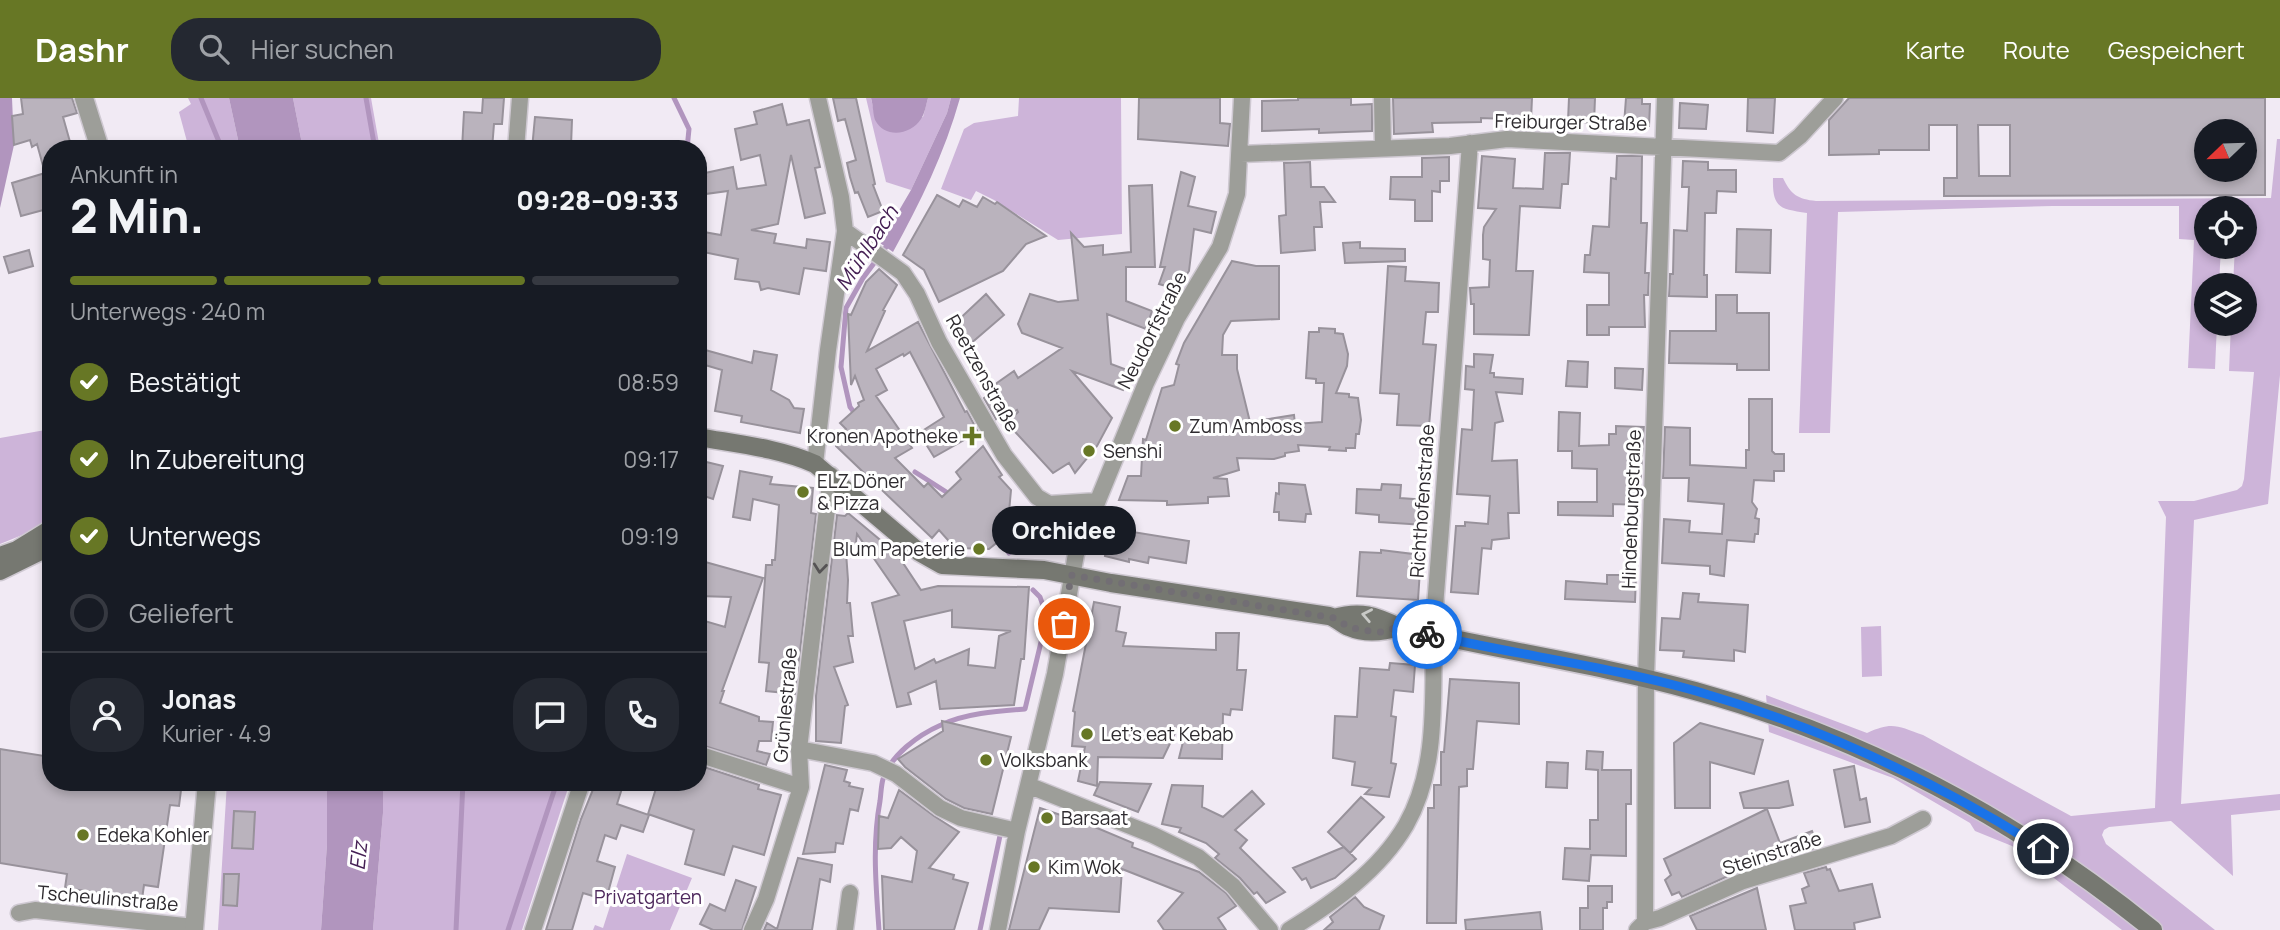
<!DOCTYPE html>
<html lang="de">
<meta charset="utf-8">
<style>
body{margin:0;font-family:Manrope,sans-serif;background:#242831;color:#f1f3f6;height:100vh;display:flex;flex-direction:column;font-size:26px;white-space:nowrap}
*{box-sizing:border-box;margin:0}
p{font-size:23px;color:#9ea1a6}
.icon{flex:none;width:38px;height:38px;fill:none;stroke:currentColor;stroke-width:2;stroke-linecap:round;stroke-linejoin:round}
.map{position:relative;flex:1;overflow:hidden}
.drawer{position:absolute;left:42px;top:42px;width:665px;height:651px;display:flex;flex-direction:column;background:#171b24;border-radius:28px;box-shadow:0 4px 10px #0003}
.drawer>*{flex:none}
.needle{width:46px;rotate:247deg}
.fabs{position:absolute;left:2194px;top:21px;display:grid;gap:14px}
.fabs a{display:grid;place-items:center;width:63px;height:63px;border-radius:50%;background:#171b24;box-shadow:0 4px 10px #0003;font-size:35px}
.pin{position:absolute;display:grid;place-items:center;width:60px;height:60px;color:#fff;margin:-30px;border:4px solid #fff;border-radius:50%;box-shadow:0 2px 7px #0007}
.courier{position:absolute;display:grid;place-items:center;width:70px;height:70px;margin:-35px;border:5px solid #1a73e8;border-radius:50%;background:#fff;color:#222;box-shadow:0 2px 9px #0007}
.bubble{position:absolute;height:49px;border-radius:24px;background:#171b24;box-shadow:0 4px 10px #0003;font-size:23px;font-weight:800;line-height:49px;text-align:center}
.head em{font-style:normal;font-weight:800}
.head div{display:flex;flex-direction:column-reverse}
.head{display:flex;align-items:center;justify-content:space-between;height:119px;padding:0 28px}
h1{font-size:46px;font-weight:800;line-height:52px}
.bar{display:grid;grid-template-columns:repeat(4,1fr);gap:10px 7px;align-content:center;height:84px;padding:0 28px}
.bar i{height:9px;border-radius:5px;background:#363941}
.bar .selected{background:#677725}
.bar p{grid-column:span 4}
.line{display:flex;align-items:center;gap:18px;padding:0 28px;border-top:2px solid #363941}
.line div{flex:1}
.round{display:grid;place-items:center;flex:none;width:74px;height:74px;border-radius:28px;background:#242831}
ol{padding:0 28px;list-style:none}
li{display:flex;align-items:center;gap:21px;height:77px}
li p{margin-inline-start:auto}
li .icon{padding:7px;border-radius:50%;background:#677725;color:#fff;stroke-width:4}
li:last-child{color:#9ea1a6}
li i{width:38px;height:38px;border:4px solid #363941;border-radius:50%}
header{display:flex;align-items:center;gap:42px;box-sizing:border-box;height:98px;padding:0 35px;background:#677725;color:#fff}
header strong{font-size:33px}
nav{display:flex;gap:38px;margin-inline-start:auto;font-size:24px}
.search{width:490px;height:63px;background:#242831;display:flex;align-items:center;gap:18px;box-sizing:border-box;padding:0 24px;border-radius:28px;color:#9ea1a6;font-size:26px}
.map>svg:first-child{display:block}
</style>
<header>
<strong>Dashr</strong>
<div class="search"><svg class="icon" aria-label="search" viewBox="0 0 24 24"><circle cx="10" cy="10" r="6"/><path d="M15 15l6 6"/></svg>Hier suchen</div>
<nav><a>Karte</a><a>Route</a><a>Gespeichert</a></nav>
</header>
<div class="map">
<svg width="2280" height="832" viewBox="0 0 2280 832">
<rect width="100%" height="100%" fill="#f1eaf4"/>
<!-- green -->
<path fill="#cdb4d9" d="M188,0H229L240,51H189L179,14L191,6Z
M293,0H371L380,51H303Z
M866,0H871L876,23L923,19L928,0H951L947,15L911,92L886,84Z
M1019,0H1121L1122,136L1058,142L994,102L976,93L971,102L941,91L964,31L974,25L1018,18Z
M2277,41H2280V277L2268,406L2194,422L2181,706L2280,696V712L2231,717L2233,778L2171,723L2109,729L2104,732L2102,737L2106,746L2215,832H2122L2012,748L1975,733L1970,725L1893,680L1769,634L1766,597L1867,635C1892,623 1898,628 1923,637L2071,718L2155,710L2166,419L2158,403H2194L2237,392L2242,388L2244,381L2254,274L2229,273L2231,226H2245V187H2233L2235,149H2245V110H2207V149H2221L2219,187H2207V226H2217L2215,271L2188,270L2194,142L2179,141V108H2052L1838,114L1830,335H1799L1807,115C1781,111 1772,111 1773,80H1783C1791,97 1798,101 1816,103L2271,100Z
M51,331V419L32,433L0,446V340Z
M1881,528L1882,578L1862,579L1861,529Z
M227,684H327V746L321,832H218Z
M383,684H570L522,832H373L383,715Z
M627,756L692,780L670,832H593L595,827L603,830Z"/>
<!-- water -->
<path fill="#b195be" d="M0,0H12L14,47L0,110Z
M229,0H293L303,51H240Z
M871,0H928C926,7 925,15 921,21C911,37 885,41 875,22C873,16 873,6 871,0Z
M951,0H960C945,54 920,105 893,154L880,145L911,92L947,15Z
M327,684H383V715L373,832H321L327,746Z"/>
<g fill="none" stroke-linecap="round" stroke-linejoin="round">
<!-- stream -->
<path stroke="#b195be" stroke-width="5" d="M201,0L222,51
M366,0L375,51
M674,0L689,31L687,51
M857,318L850,309L841,269L846,210L863,180L889,145
M915,374L951,397
M1000,442L1009,455
M456,832L463,684
M508,832L557,684
M879,832C876,788 872,746 880,703C881,696 881,688 883,681C891,657 918,637 941,627C966,615 998,613 1025,611L1047,519L1040,499L1033,492
M980,832L1001,733"/>
</g>
<!-- building -->
<path fill="#bab3bd" stroke="#98929b" stroke-width="2" fill-rule="evenodd" d="M21,0H72L77,15L63,19L72,51H51V110L21,118L12,85L45,75L37,46L32,49L30,42L14,47L12,18L23,16Z
M483,0H504L502,26H494L492,51H462L464,14L482,15Z
M833,0H856L875,86L873,87L883,113L868,119L858,94L855,95L850,79L847,65L856,62L845,21L838,23Z
M1139,0H1220V25L1230,26L1228,48L1138,41Z
M1298,0H1351V7L1372,6V33L1319,35V31L1262,33V3L1298,2Z
M1393,0H1532L1531,22L1481,20V24L1432,25L1433,34L1394,36Z
M1569,0H1595L1594,25L1568,23Z
M1626,0H1642V6H1650L1649,28L1624,27Z
M1748,0H1775L1773,35L1747,33Z
M1849,0H2265V97L1944,98V80H1957V27H1929V52H1879V56L1829,57V22ZM1978,27H2010V78H1979ZM2207,33H2245V72H2207Z
M1680,5L1708,7L1706,31L1679,30Z
M782,6L787,27L809,22L820,69L815,70L825,115L805,120L791,57L778,126L751,132L776,136L774,145L806,150L807,141L830,144L826,173L804,170L799,196L768,190L761,192L759,184L735,181L738,161L698,153V133L721,137L728,93L698,97V80L706,78L705,75L733,69L737,91L766,87L760,57L741,62L735,31L757,26L754,14Z
M535,19L572,22L571,48L562,47V51H532Z
M1545,55H1570L1568,86H1562L1560,110L1520,108L1516,173H1533L1529,237L1474,236V206H1471L1470,190L1489,189L1490,162L1483,161V137L1484,129L1496,111L1478,110L1482,58L1515,61L1513,90L1543,91Z
M1617,58H1642L1641,125H1647L1645,175H1649L1648,197H1644L1645,229H1609V237H1587V207H1609V175L1584,174L1585,157H1590L1593,128L1609,129L1611,80L1616,81Z
M1449,59V83H1440V94L1432,93V123H1415V102L1390,101L1391,79H1422V60Z
M1683,63L1708,64V72H1736V94L1717,93L1716,115H1705L1704,177H1707V199L1669,198L1670,176H1673L1674,132L1687,133L1689,89H1682Z
M1310,64L1311,89H1324L1335,104H1320L1322,129H1314L1315,152L1281,155L1279,118L1286,117L1284,65Z
M1181,74L1195,79L1188,108L1216,114L1211,135L1194,131L1189,173L1177,191L1159,186L1165,169H1160Z
M1152,87L1155,169H1126V203L1152,213L1146,231L1107,216L1111,266L1130,273L1123,292L1072,273L1112,320L1097,348L1075,375L1069,365L1053,375L1007,325L1018,314L1017,312L1003,320L1000,317L996,321L984,300L994,293V287L1014,273L1018,280L1062,250L1022,235L1018,226L1030,196L1058,204L1078,202L1071,135L1084,149L1103,147V157L1131,154L1129,88Z
M937,97L959,109L963,102L977,109L983,99L995,106L997,104L1046,138L1026,146L1003,173L939,204L924,172L903,157Z
M1737,131L1771,132L1770,175L1736,174Z
M1360,144V150L1405,151V163L1345,165L1343,145Z
M29,152L33,168L9,175L4,159Z
M1232,163L1256,168H1279V221L1231,223L1223,237L1222,257H1237V271L1250,324L1294,317L1295,326L1322,324L1324,285H1316V281L1306,280L1309,234H1319V230L1335,231V235L1343,236L1348,256L1347,268L1336,295L1349,296V299L1358,300L1361,322L1359,336H1356L1355,350H1346V353L1329,352L1330,349L1298,347L1299,353L1285,355V358L1274,361L1237,360L1239,372L1213,380L1227,381L1229,398L1208,399V405L1167,407V403L1119,402L1128,378H1141L1143,341L1146,342L1162,290L1174,287L1179,267L1176,266L1184,245Z
M1388,168L1406,169L1405,183L1439,185L1438,214H1426L1423,246L1436,247L1429,328L1397,327L1399,296L1380,295Z
M879,171L897,187L883,212L885,213L867,253L918,224L965,314L967,313L978,334L934,359L919,335L944,319L910,254L904,258L903,256L876,271L887,292L876,298L912,350L895,360L924,389L928,385L942,399L961,381L956,374L983,348L1002,377L999,379L1011,392L1009,414L1030,418L1037,427L1015,443L1010,434L989,451L955,450L939,432L932,440L836,348V340L846,331L840,325L859,308L858,305L864,302L855,278L851,287L848,216L851,217L866,184Z
M986,196L1004,217L969,247L953,227Z
M1716,197H1737V215H1769V272H1737V266L1669,265L1670,233H1716Z
M698,250L752,265L754,253L777,257L771,292L789,302L794,310L804,311L800,335L741,324L742,318L715,313L722,272L698,265Z
M1474,256L1493,257L1490,275H1494V279L1523,281L1522,296L1496,294L1503,323L1495,325L1492,363L1517,362L1519,415H1508L1509,440L1492,442L1491,451L1482,450L1478,496L1451,494L1456,428H1465V424L1488,426L1490,398L1457,396L1462,331L1472,332L1474,292L1465,291L1466,268L1474,269Z
M1568,263L1588,264L1587,289L1566,288Z
M1615,270L1643,271L1642,292L1615,290Z
M1749,301H1772V353L1775,356H1784V373H1774V383L1754,382L1752,404L1757,411L1755,420L1759,421L1758,436H1755L1754,444L1727,442L1724,478L1710,476V468L1662,465L1664,421L1690,423L1689,434L1722,436L1724,406L1688,403L1689,380H1663L1665,329L1690,330V367L1746,370V352H1749Z
M1559,314L1580,315L1579,348L1609,347V336H1616V328L1644,329L1639,407L1613,406V418L1558,417V404H1597V371L1572,370V353H1558Z
M698,362L723,368L713,401L698,396Z
M740,373L772,379L770,386L813,390L811,415L816,416L795,596L766,593L769,565L759,564L766,467H772V462H775L779,407L753,401L750,422L733,419Z
M1279,385L1305,387L1311,416H1306L1305,424L1279,422V414H1274L1276,395L1279,396Z
M1382,386L1401,387L1400,400L1427,402L1425,427L1379,424V417L1356,415L1357,391L1381,392Z
M848,415L897,456L921,492L938,488L1029,489L1024,561H1021L1014,607L940,611L936,583L908,595L911,606L897,609L872,505L899,497L857,436L855,452L846,454L848,482L847,505H850L853,538H848L853,564L834,569L848,607L845,608L841,645L816,643V598L837,417L845,418ZM952,512V529L1011,533L999,538L995,570L968,567L969,551L936,565L934,561L915,571L904,523Z
M1108,430L1189,443L1186,465L1149,459L1148,465L1129,461V464L1105,458Z
M1381,452L1421,457L1418,502L1357,498L1360,454L1381,455Z
M698,462L763,480L722,593H724L720,605L759,619V623L773,624L771,643H759L757,653L770,656L766,667L698,646V521L725,529L731,499L698,498Z
M1607,477H1636L1635,504L1565,501L1566,483L1607,486Z
M1683,495L1699,496L1698,504L1748,507L1745,554L1734,552V563L1683,559L1684,553L1660,552L1662,520L1680,521Z
M1094,504L1120,509L1116,533L1126,535L1123,548L1216,552V535H1239L1237,572H1246L1242,612L1231,611L1230,617L1223,616L1222,661L1179,660L1185,636L1176,633L1163,660L1098,659L1097,688L1078,683L1085,649L1072,648L1075,614L1073,613Z
M1390,565L1415,567L1413,594L1394,592L1391,618L1396,619L1391,665L1396,666L1389,699L1365,696L1371,690L1352,687L1355,664L1333,660L1335,618L1357,619L1360,570L1389,572Z
M1450,581L1519,585V626L1477,623L1473,671H1467V688L1459,689L1456,825H1427L1428,710H1434V687H1441V654H1444Z
M942,623L1011,639L992,716L964,710L946,701L905,669L898,661L943,633Z
M1700,625L1763,642L1754,676L1710,664V710H1675L1674,645Z
M0,651L51,659V684H182L179,708L170,707L158,789L144,787L142,801L65,790L67,776L0,765Z
M1587,653L1603,654L1602,672H1631V706H1626V758L1591,757L1589,783L1563,781L1565,750L1590,751V722H1598V672L1586,671Z
M1547,664L1568,665L1567,690L1546,689Z
M698,667L759,687L758,691L781,697L764,757L733,748L724,777L685,766L694,732L648,716L658,684H698Z
M825,667L847,672L844,683L850,685L849,688L863,691L858,713L850,711L843,746L836,745L835,754L803,756Z
M1854,668L1860,702L1866,700L1870,724L1845,729L1834,672Z
M1788,683L1793,707L1779,710H1744L1740,695Z
M596,684H624L617,706L649,717L643,734L621,727L616,741L605,737L597,763L615,769L606,802L583,795L572,832H546L581,721Z
M1100,684L1151,686L1138,714L1094,697Z
M1172,687L1203,688L1202,709L1223,719L1252,693L1264,706L1235,732L1247,742L1240,750L1285,794L1266,805L1257,794L1254,796L1240,780L1215,760L1219,756L1206,745L1179,734L1181,730L1162,726Z
M899,692L934,718L959,734L929,770L954,777L953,781L968,785L954,832H884L882,778L912,784L917,753L901,739L891,750L878,751L879,718L888,720Z
M1361,699L1384,719L1350,755L1328,734Z
M1040,710L1090,727L1133,745L1132,749L1199,774L1226,795L1236,808L1218,820L1226,832H1164L1158,823L1183,795L1122,771L1119,814L1049,810L1039,832H1009Z
M1767,711L1780,745L1812,733L1818,749L1739,773L1682,799L1679,794L1672,797L1665,782L1671,777L1664,761Z
M234,713L255,714L253,751L232,750Z
M1344,749L1356,761L1335,780L1311,790L1306,780L1302,782L1293,770Z
M798,760L832,767L830,784L820,781L812,832H764L767,825L777,831Z
M1826,769L1827,772L1830,771L1839,793L1872,786L1880,819L1854,825L1855,832H1795L1790,808L1806,805L1802,791L1809,788L1804,775Z
M224,776H239L237,808L223,807Z
M736,782L756,789L742,832H713L700,826L710,806L725,813Z
M1588,788H1612V804H1607V810H1603V832H1580V810H1588Z
M1757,790L1766,832H1697L1690,818Z
M1355,799L1364,809L1384,818L1379,832H1324L1333,824L1330,819Z
M1540,814L1542,832H1466L1465,822Z"/>
<g fill="none" stroke-linecap="round" stroke-linejoin="round">
<defs>
<path id="minor" d="M1382,0L1383,50
M516,51L520,0
M1241,56L1450,48L1507,41L1779,55L1800,38L1835,0
M845,133L903,175L917,196L939,244L1004,357L1037,399L1049,406L1097,403
M815,366L828,252L845,133L841,99L818,0
M799,651L873,665L896,676L940,710L961,720L1017,733
M698,656L801,689
M1030,688L1153,737L1198,759L1233,788L1270,832
M19,815L35,812L194,829
M1645,824L1646,581L1665,0
M533,832L582,684
M752,832L766,801L801,689L799,651L831,377
M845,832L850,795
M998,832L1017,733L1055,576L1076,456L1146,285L1177,220L1220,149L1237,96L1242,0
M1289,832C1333,805 1379,773 1406,727C1443,662 1430,581 1435,509C1447,354 1459,200 1470,45
M1637,832L1645,824L1660,820L1743,783L1891,738L1923,721"/>
<path id="tertiary" d="M84,0L100,51
M194,832L207,684"/>
<path id="secondary" d="M698,339C737,346 779,350 815,366L919,454L942,467L1044,472L1111,485L1329,518C1337,520 1341,526 1349,529C1365,536 1383,534 1399,529
M0,458L17,452L51,431
M0,473L51,448
M1334,520C1361,512 1375,518 1399,529C1497,552 1598,566 1695,593C1863,639 2018,722 2153,832"/>
</defs>
<!-- minor casing -->
<use href="#minor" stroke="#cec8d1" stroke-width="19"/>
<!-- tertiary casing -->
<use href="#tertiary" stroke="#cec8d1" stroke-width="21"/>
<!-- secondary casing -->
<use href="#secondary" stroke="#cec8d1" stroke-width="21"/>
<!-- minor -->
<use href="#minor" stroke="#9d9e99" stroke-width="16"/>
<!-- tertiary -->
<use href="#tertiary" stroke="#9d9e99" stroke-width="18"/>
<!-- secondary -->
<use href="#secondary" stroke="#767871" stroke-width="18"/>
</g>
<!-- one-way arrows -->
<defs><path id="oneway-chevron" d="M-2-3.5L2.5 0L-2 3.5" fill="none" stroke-width="1.6" stroke-linecap="round" stroke-linejoin="round" transform="scale(1.75)"/></defs>
<use stroke="#555354" href="#oneway-chevron" transform="translate(820 470) rotate(96)"/>
<use stroke="#c8c9c6" href="#oneway-chevron" transform="translate(1367 517) rotate(-169)"/>
<g fill="none" stroke-linecap="round" stroke-linejoin="round">
<!-- done -->
<path stroke="#726e74" stroke-width="7" stroke-dasharray="0 12.6" d="M1064,526L1071,477L1334,520L1349,529L1362,532L1380,534L1399,529L1427,536"/>
<!-- route -->
<path stroke="#1a73e8" stroke-width="9" d="M1427,536C1516,557 1608,568 1696,593C1820,629 1934,682 2043,751"/>
</g>
<!-- markers -->
<g fill="#677725" stroke="#fff" stroke-width="2.5">
<circle cx="1175" cy="328" r="7"/>
<path d="M968.5 327.5h7v7h7v7h-7v7h-7v-7h-7v-7h7z"/>
<circle cx="1089" cy="353" r="7"/>
<circle cx="803" cy="394" r="7"/>
<circle cx="979" cy="451" r="7"/>
<circle cx="1087" cy="636" r="7"/>
<circle cx="986" cy="662" r="7"/>
<circle cx="1047" cy="720" r="7"/>
<circle cx="83" cy="737" r="7"/>
<circle cx="1034" cy="769" r="7"/>
</g>
<g text-anchor="middle" stroke-width="6" stroke-linejoin="round" paint-order="stroke">
<!-- street labels -->
<g font-size="19" fill="#2e2b2f" stroke="#fff">
<text transform="translate(1571 24) rotate(1)" y="7">Freiburger Straße</text>
<text transform="translate(1152 232) rotate(-63)" y="7">Neudorfstraße</text>
<text transform="translate(983 275) rotate(61)" y="7">Reetzenstraße</text>
<text transform="translate(1422 403) rotate(-86)" y="7">Richthofenstraße</text>
<text transform="translate(1631 411) rotate(-88)" y="7">Hindenburgstraße</text>
<text transform="translate(785 607) rotate(-85)" y="7">Grünlestraße</text>
<text transform="translate(1772 755) rotate(-18)" y="7">Steinstraße</text>
<text transform="translate(108 800) rotate(5)" y="7">Tscheulinstraße</text>
</g>
<!-- poi labels -->
<g font-size="19" fill="#2e2b2f" stroke="#fff" text-anchor="start">
<text x="1189" y="335">Zum Amboss</text>
<text x="958" y="345" text-anchor="end">Kronen Apotheke</text>
<text x="1103" y="360">Senshi</text>
<text x="817" y="390">ELZ Döner<tspan x="817" dy="22">&amp; Pizza</tspan></text>
<text x="965" y="458" text-anchor="end">Blum Papeterie</text>
<text x="1101" y="643">Let's eat Kebab</text>
<text x="1000" y="669">Volksbank</text>
<text x="1061" y="727">Barsaat</text>
<text x="97" y="744">Edeka Kohler</text>
<text x="1048" y="776">Kim Wok</text>
</g>
<!-- park labels -->
<g font-size="19" fill="#4f2a5e" stroke="#fff">
<text x="648" y="806">Privatgarten</text>
</g>
<!-- water labels -->
<g font-size="21" font-style="italic" fill="#452054" stroke="#fff">
<text transform="translate(867 150) rotate(-57)" y="7">Mühlbach</text>
<text transform="translate(359 758) rotate(-84)" y="7">Elz</text>
</g>
</g>
</svg>
<div class="fabs">
<a><svg class="needle" viewBox="-14 -14 28 28"><path d="M0-13l5 13h-10z" fill="#e53935"/><path d="M0 13l5-13h-10z" fill="#9ea1a6"/></svg></a>
<a><svg class="icon" aria-label="locate" viewBox="0 0 24 24"><circle cx="12" cy="12" r="6"/><path d="M12 2v4M12 18v4M2 12h4M18 12h4"/></svg></a>
<a><svg class="icon" aria-label="layers" viewBox="0 0 24 24"><path d="M12 4l9 5-9 5-9-5zM3 14l9 5 9-5"/></svg></a>
</div>
<div class="pin" style="left:1064px;top:526px;background:#ea580c"><svg class="icon" aria-label="bag" viewBox="0 0 24 24"><path d="M5 8h14l-1 12H6zM9 8a3 3 0 0 1 6 0"/></svg></div>
<div class="pin" style="left:2043px;top:751px;background:#1f2937"><svg class="icon" aria-label="home" viewBox="0 0 24 24"><path d="M3 11l9-7 9 7M6 9v11h12V9"/></svg></div>
<div class="courier" style="left:1427px;top:536px"><svg class="icon" aria-label="bike" viewBox="0 0 24 24"><circle cx="6" cy="16" r="4"/><circle cx="18" cy="16" r="4"/><path d="M6 16l4-8h5l3 8M10 8l3 8H6M13 5h3"/></svg></div>
<div class="bubble" style="left:992px;top:408px;width:144px">Orchidee</div>
<section class="drawer">
<div class="head"><div><h1>2 Min.</h1><p>Ankunft in</p></div><em>09:28–09:33</em></div>
<div class="bar"><i class="selected"></i><i class="selected"></i><i class="selected"></i><i></i><p>Unterwegs · 240 m</p></div>
<ol>
<li><svg class="icon" aria-label="check" viewBox="0 0 24 24"><path d="M5 12l5 5 9-10"/></svg>Bestätigt<p>08:59</p></li>
<li><svg class="icon" aria-label="check" viewBox="0 0 24 24"><path d="M5 12l5 5 9-10"/></svg>In Zubereitung<p>09:17</p></li>
<li><svg class="icon" aria-label="check" viewBox="0 0 24 24"><path d="M5 12l5 5 9-10"/></svg>Unterwegs<p>09:19</p></li>
<li><i></i>Geliefert</li>
</ol>
<div class="line" style="height:126px"><a class="round"><svg class="icon" aria-label="person" viewBox="0 0 24 24"><circle cx="12" cy="8" r="4"/><path d="M4 21q1-7 8-7t8 7"/></svg></a><div><b>Jonas</b><p>Kurier · 4.9</p></div><a class="round"><svg class="icon" aria-label="chat" viewBox="0 0 24 24"><path d="M4 5h16v11H9l-5 4z"/></svg></a><a class="round"><svg class="icon" aria-label="phone" viewBox="0 0 24 24"><path d="M5 4h4l2 5-3 2q2 4 5 5l2-3 5 2v4C11 20 4 13 5 4z"/></svg></a></div>
</section>
</div>
